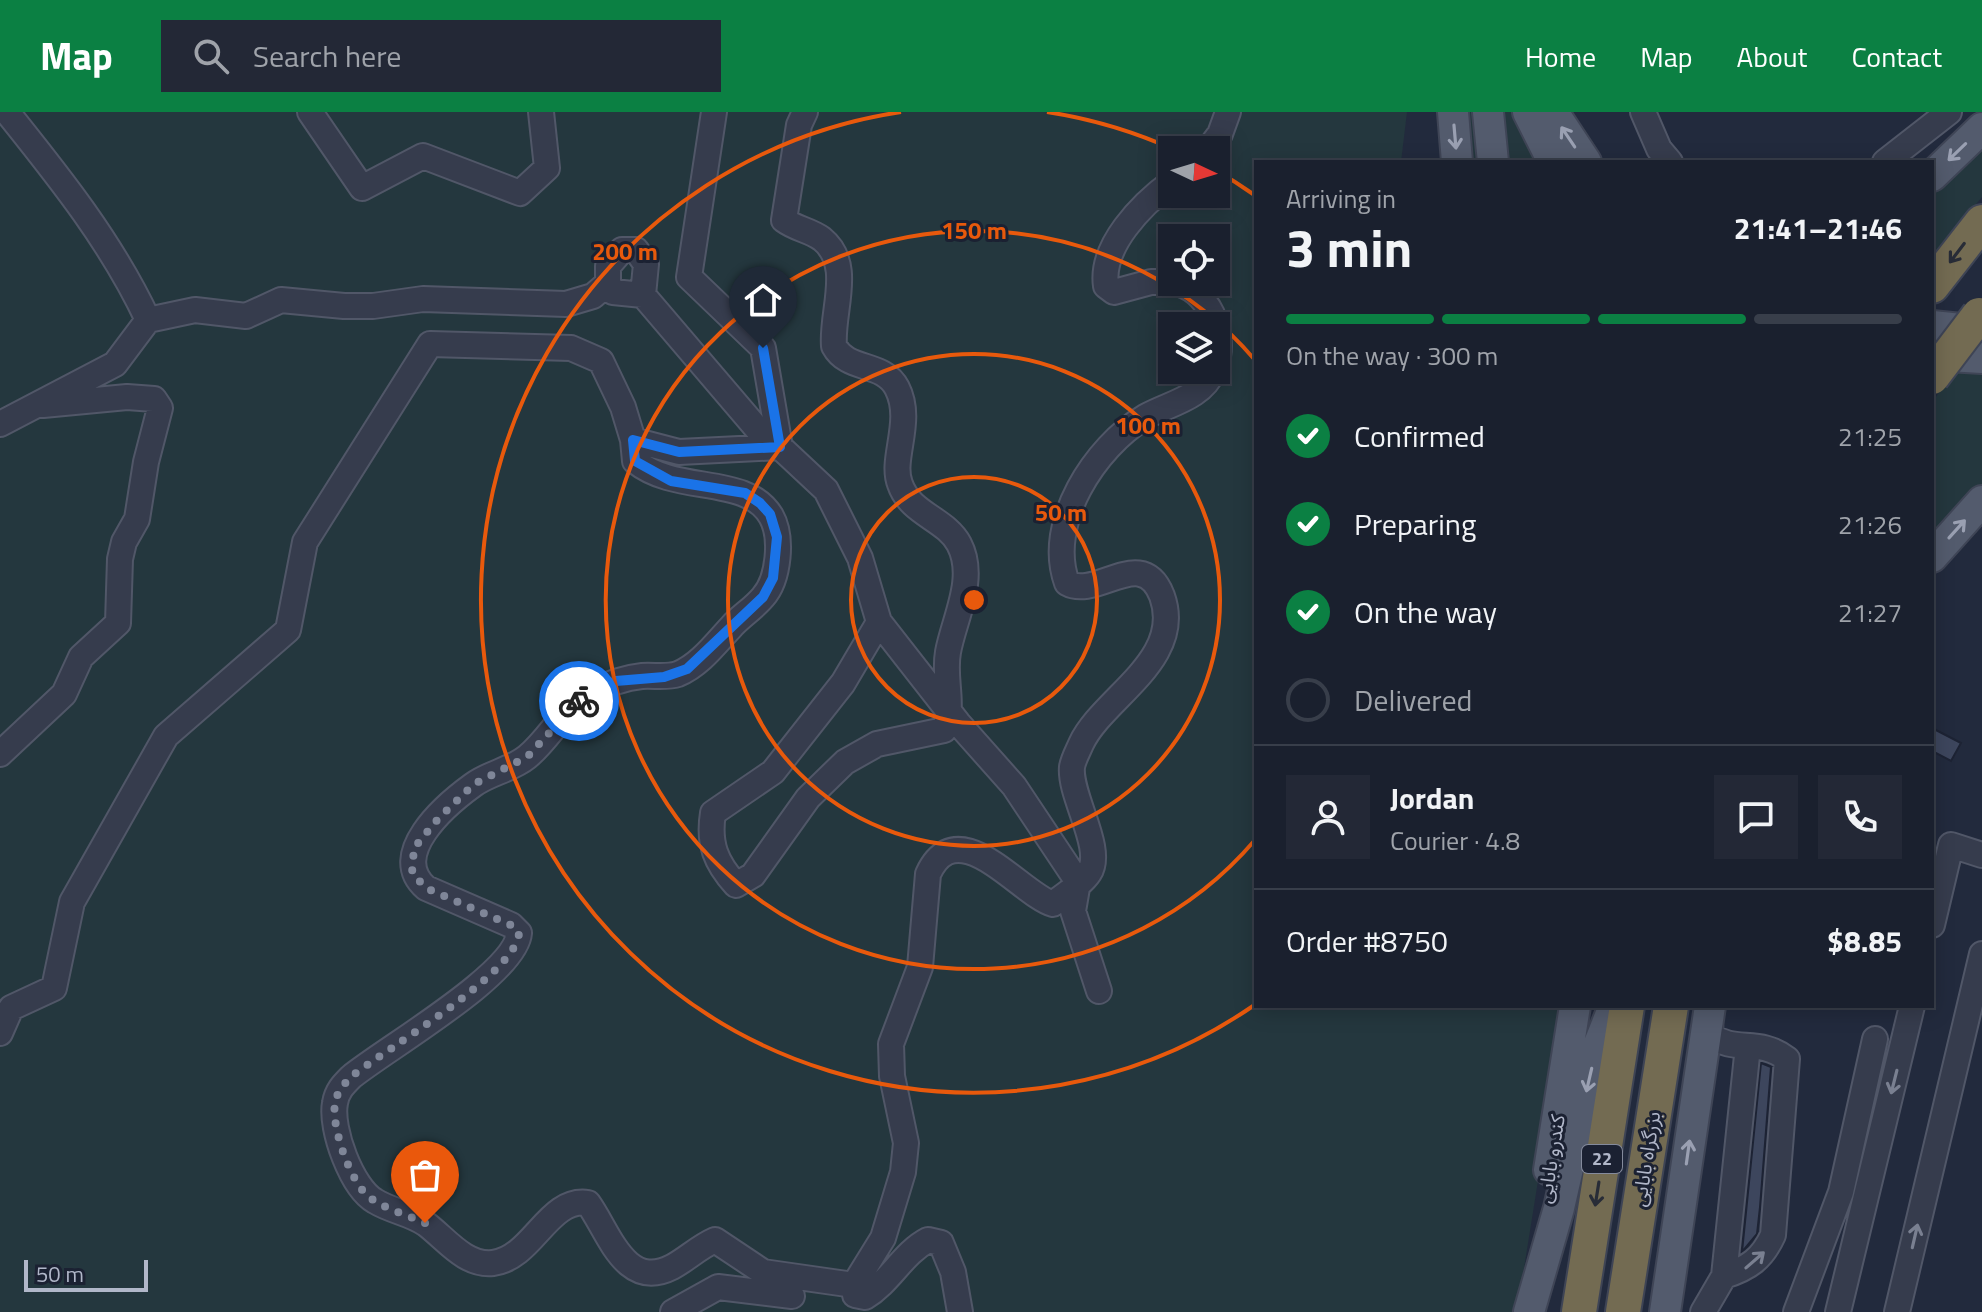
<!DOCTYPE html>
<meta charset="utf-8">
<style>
body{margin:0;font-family:"Titillium Web","Noto Sans Arabic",sans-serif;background:#232836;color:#f1f3f6;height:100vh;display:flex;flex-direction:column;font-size:30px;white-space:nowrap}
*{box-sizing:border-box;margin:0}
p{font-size:26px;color:#9fa3aa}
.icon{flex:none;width:44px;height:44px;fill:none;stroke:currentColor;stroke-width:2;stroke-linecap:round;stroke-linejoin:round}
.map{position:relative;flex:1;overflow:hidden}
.sheet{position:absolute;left:1254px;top:48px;width:680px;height:848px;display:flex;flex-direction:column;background:#1a202e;border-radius:0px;box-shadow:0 4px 20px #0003,0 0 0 2px #383e4a}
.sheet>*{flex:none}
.needle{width:52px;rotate:94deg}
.fabs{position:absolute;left:1158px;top:24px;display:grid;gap:16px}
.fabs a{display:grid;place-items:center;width:72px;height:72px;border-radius:0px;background:#1a202e;box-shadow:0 4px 20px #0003,0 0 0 2px #383e4a;font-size:40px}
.scale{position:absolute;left:24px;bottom:20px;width:124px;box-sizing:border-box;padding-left:8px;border:4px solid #b1b7c9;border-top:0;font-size:22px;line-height:28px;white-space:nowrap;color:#b1b7c9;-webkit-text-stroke:6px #1b2132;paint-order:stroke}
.pin{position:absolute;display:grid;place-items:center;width:68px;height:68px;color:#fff;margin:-82px -34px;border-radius:50% 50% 50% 0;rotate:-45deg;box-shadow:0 0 8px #0007}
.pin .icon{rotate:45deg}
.courier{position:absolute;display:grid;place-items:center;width:80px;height:80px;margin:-40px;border:6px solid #1a73e8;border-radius:50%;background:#fff;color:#222;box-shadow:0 2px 10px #0007}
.summary em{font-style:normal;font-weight:700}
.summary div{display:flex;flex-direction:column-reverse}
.summary{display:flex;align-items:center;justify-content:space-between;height:136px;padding:0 32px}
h1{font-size:52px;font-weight:700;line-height:60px}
.bar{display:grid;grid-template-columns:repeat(4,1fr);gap:12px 8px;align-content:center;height:96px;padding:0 32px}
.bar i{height:10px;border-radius:6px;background:#383e4a}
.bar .active{background:#0b8043}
.bar p{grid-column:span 4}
.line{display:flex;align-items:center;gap:20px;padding:0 32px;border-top:2px solid #383e4a}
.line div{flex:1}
.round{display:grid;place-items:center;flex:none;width:84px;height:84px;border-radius:0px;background:#232836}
ol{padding:0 32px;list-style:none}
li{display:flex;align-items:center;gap:24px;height:88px}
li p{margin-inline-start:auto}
li .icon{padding:8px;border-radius:50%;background:#0b8043;color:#fff;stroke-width:4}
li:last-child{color:#9fa3aa}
li i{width:44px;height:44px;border:4px solid #383e4a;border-radius:50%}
header{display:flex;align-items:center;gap:48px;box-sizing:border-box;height:112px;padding:0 40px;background:#0b8043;color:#fff}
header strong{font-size:38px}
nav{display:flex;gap:44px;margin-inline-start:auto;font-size:28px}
.search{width:560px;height:72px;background:#232836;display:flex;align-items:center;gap:20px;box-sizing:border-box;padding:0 28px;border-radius:0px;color:#9fa3aa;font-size:30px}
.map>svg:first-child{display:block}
</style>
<header>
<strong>Map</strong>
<div class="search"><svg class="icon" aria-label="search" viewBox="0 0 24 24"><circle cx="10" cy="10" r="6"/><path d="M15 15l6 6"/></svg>Search here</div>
<nav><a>Home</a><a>Map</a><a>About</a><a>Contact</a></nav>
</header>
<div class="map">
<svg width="1982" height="1200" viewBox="0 0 1982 1200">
<rect width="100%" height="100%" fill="#222a3d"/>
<!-- green -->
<path fill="#24373e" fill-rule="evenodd" d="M0,0H1407L1401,50H1256V894H1566L1517,1200H0ZM1172,38H1216V82H1172ZM1172,126H1216V170H1172ZM1172,214H1216V258H1172Z
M1468,0H1481L1485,50H1472Z
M1495,0H1520L1544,50H1500Z
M1982,27V85L1932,145V76Z
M1957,252H1982V379L1932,434V291Z"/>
<!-- building -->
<path fill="#3d465d" stroke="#1d2334" stroke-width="2" d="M1932,616L1961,631L1951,649L1932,639Z
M1761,951L1771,955L1760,1095L1757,1122L1742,1140Z"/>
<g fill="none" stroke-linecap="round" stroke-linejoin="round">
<defs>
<path id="minor" d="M310,0L362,76L423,44L520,81L547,56L541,0
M714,0L689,165L763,236L780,335
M805,0L799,13L784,108C796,117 810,118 822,127C854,153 831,199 834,234C848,260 883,249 897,276C914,309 890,347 900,372C910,402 946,407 959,432C977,466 954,507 948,540C943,568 955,591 944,618L877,632L845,650L808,686L753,763L736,773C716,751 708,732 713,701L773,660L843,571L879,510
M1643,0L1659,37L1670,50
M1208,38L1220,22L1228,0
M1885,50L1949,0
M1172,70C1142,92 1100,134 1106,174L1114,180L1151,170H1172
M1173,170C1209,177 1226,220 1216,253
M643,183L613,180L608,171V154L622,138H636L646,152L643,183L759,319L780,335
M148,208L195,198L246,204L281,188L344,194H373L423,187L566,192L593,184L608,171
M0,312L115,252L148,208C112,131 60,66 7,0
M633,328L635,349C677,383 746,362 771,404C783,425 779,467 763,485C754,496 741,504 732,514C716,531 700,553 678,562C666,566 654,563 642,564C623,566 607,572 590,581C562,598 551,625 527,645C511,658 489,661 473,673C444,694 388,743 426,776L511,813L519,821C516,862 385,937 351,965C343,973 337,979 335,991C330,1017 352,1076 375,1089C391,1099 410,1101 426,1112C446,1127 465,1154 493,1151C533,1146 548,1085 588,1091C609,1120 625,1179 672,1155C687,1147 699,1135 715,1128L763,1160L854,1173
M0,642L64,582L81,545L118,511L120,447L124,430L137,407L146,350L160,296L154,287L127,285L43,293
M1932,813L1951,733L1982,743
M0,921L11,896L54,876L72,790L166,624L288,518L305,430L430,232L571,236L601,249L623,295L633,328L679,340L780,335L826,378L860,446L879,510L958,611L1014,674L1078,770L1073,799L1099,879
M1724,1164L1748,934
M673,1200L718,1175L792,1184
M960,1200L953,1160L941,1131L928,1128C903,1141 890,1170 865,1185L855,1183L854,1173L883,1126L903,1060L906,1031L892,964L891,932L920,855L928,762C958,697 1021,783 1053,792C1064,783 1082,772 1089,761C1105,737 1069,684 1072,655C1073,648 1078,639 1081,632C1102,586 1185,548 1162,484C1142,432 1097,488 1067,471C1045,411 1095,335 1145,305C1170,291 1201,287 1214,258
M1703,1200L1724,1164C1749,1156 1762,1147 1773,1123L1787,947C1759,925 1734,942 1711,923L1709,902
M1796,1200L1841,1080L1875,927
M1838,1200L1912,894
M1897,1200L1982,842"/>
<path id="major" d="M1453,0L1457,50
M1488,0L1493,50
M1528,0L1553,50
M1553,0L1586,50
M1932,64L1982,16
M1932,214L1982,219
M1932,243L1982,246
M1932,445L1982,389
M1549,1058L1575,894
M1529,1200L1559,1096L1593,947L1614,894
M1665,1200L1710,894"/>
<path id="highway" d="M1932,174L1982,110
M1579,1200L1627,894
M1623,1200L1671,894"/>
</defs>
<!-- minor casing -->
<use href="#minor" stroke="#515768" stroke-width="28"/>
<!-- major casing -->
<use href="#major" stroke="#3f4556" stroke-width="34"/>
<!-- highway casing -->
<use href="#highway" stroke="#3e4455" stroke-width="38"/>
<!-- minor -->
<use href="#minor" stroke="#363c4d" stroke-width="24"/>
<!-- major -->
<use href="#major" stroke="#535b6d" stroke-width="30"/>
<!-- highway -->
<use href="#highway" stroke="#736b52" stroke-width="34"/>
<defs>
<path id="highway-bridge" d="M1932,265L1979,203"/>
</defs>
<!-- highway-bridge casing -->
<use href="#highway-bridge" stroke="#3e4455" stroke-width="38" stroke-linecap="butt"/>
<!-- highway-bridge -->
<use href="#highway-bridge" stroke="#736b52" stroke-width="34"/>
</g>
<!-- one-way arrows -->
<defs><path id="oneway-shaft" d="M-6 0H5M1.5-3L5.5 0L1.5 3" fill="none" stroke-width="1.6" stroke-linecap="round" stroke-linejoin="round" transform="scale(2)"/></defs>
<g stroke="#9aa0b2">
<use href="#oneway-shaft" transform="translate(1455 25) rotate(85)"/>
<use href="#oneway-shaft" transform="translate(1568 25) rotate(-124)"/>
<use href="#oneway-shaft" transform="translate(1957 40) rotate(136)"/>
<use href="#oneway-shaft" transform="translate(1957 417) rotate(-48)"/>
<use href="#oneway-shaft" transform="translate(1589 968) rotate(103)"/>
<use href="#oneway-shaft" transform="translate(1688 1040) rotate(-82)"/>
</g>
<g stroke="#282c37">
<use href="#oneway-shaft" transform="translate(1957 141) rotate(127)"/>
<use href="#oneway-shaft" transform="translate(1597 1082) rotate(99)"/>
</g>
<g stroke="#7a8091">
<use href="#oneway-shaft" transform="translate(1894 970) rotate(104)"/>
<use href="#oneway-shaft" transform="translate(1915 1124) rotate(-77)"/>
<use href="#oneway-shaft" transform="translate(1755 1148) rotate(-41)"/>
</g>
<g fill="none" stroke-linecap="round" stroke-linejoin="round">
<!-- done -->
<path stroke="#7f8698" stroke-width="8" stroke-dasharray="0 14.4" d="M425,1111C406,1102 384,1097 368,1084C350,1069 331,1014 335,991C337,980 343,973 351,965C385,937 516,862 519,821L511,813L426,776L412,761L414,736L438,707L474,672L527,645L579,589"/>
<!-- route -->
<path stroke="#1a73e8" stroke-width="10" d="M579,589L616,569L664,565L687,557L763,485L773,466L777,425L770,402L760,391L745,381L671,369L635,349L633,328L679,340L780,335L763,236"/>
</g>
<!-- distance rings -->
<g fill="none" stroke="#e8590c" stroke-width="4">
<circle cx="974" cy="488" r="123"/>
<circle cx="974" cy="488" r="246"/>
<path d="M1255 728A369 369 0 1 1 1255 248"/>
<path d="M1253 894A493 493 0 1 1 901 0M1047 0A493 493 0 0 1 1175 38M1217 59A493 493 0 0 1 1253 82"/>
</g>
<g text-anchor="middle" stroke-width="6" stroke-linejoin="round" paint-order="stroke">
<!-- shield labels -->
<rect fill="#1b2132" stroke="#848a9c" stroke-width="2" x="1582" y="1033" width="40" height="28" rx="6"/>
<g font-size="18" font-weight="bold" fill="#b1b7c9">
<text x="1602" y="1053">22</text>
</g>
<!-- street labels -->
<g font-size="20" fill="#b1b7c9" stroke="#1b2132">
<text transform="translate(1551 1047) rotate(-81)" y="7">کندرو بابایی</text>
<text transform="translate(1646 1047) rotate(-81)" y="7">بزرگراه بابایی</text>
</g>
</g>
<circle cx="974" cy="488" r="12" fill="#e8590c" stroke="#1b2132" stroke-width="4"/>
<g font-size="24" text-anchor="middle" font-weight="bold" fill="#e8590c" stroke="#1b2132" stroke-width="6" stroke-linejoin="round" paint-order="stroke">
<text x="974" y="127">150 m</text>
<text x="625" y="148">200 m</text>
<text x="1148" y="322">100 m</text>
<text x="1061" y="409">50 m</text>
</g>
</svg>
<div class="fabs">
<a><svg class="needle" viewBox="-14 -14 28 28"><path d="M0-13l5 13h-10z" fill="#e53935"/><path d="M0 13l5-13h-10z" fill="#9fa3aa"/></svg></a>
<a><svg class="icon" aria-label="locate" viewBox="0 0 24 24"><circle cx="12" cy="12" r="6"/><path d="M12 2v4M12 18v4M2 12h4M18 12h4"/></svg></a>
<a><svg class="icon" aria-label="layers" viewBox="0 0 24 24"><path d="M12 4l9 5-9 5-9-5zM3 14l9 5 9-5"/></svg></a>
</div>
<div class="scale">50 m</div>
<div class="pin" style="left:425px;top:1111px;background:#ea580c"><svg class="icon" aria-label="bag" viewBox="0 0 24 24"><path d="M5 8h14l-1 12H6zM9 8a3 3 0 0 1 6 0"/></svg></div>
<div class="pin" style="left:763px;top:236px;background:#1f2937"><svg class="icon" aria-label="home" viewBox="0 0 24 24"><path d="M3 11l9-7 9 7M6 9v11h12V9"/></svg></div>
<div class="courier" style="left:579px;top:589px"><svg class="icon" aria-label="bike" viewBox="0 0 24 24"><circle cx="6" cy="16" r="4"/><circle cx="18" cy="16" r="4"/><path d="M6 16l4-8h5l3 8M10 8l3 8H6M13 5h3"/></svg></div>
<section class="sheet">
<div class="summary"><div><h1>3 min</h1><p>Arriving in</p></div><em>21:41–21:46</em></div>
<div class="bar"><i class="active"></i><i class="active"></i><i class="active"></i><i></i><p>On the way · 300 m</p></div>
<ol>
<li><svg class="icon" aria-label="check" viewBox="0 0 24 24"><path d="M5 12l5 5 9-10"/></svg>Confirmed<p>21:25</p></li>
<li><svg class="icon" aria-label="check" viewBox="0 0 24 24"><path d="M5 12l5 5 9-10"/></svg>Preparing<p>21:26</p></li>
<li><svg class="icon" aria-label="check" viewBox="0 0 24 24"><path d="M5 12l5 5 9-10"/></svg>On the way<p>21:27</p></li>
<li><i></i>Delivered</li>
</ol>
<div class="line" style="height:144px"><a class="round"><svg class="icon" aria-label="person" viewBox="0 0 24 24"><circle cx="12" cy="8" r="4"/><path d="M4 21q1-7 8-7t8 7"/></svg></a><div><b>Jordan</b><p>Courier · 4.8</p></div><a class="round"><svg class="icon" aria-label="chat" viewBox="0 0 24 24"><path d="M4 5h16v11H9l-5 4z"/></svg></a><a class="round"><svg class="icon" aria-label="phone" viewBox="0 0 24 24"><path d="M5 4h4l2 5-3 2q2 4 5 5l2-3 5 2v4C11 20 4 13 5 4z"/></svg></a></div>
<div class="line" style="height:104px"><div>Order #8750</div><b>$8.85</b></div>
</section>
</div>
